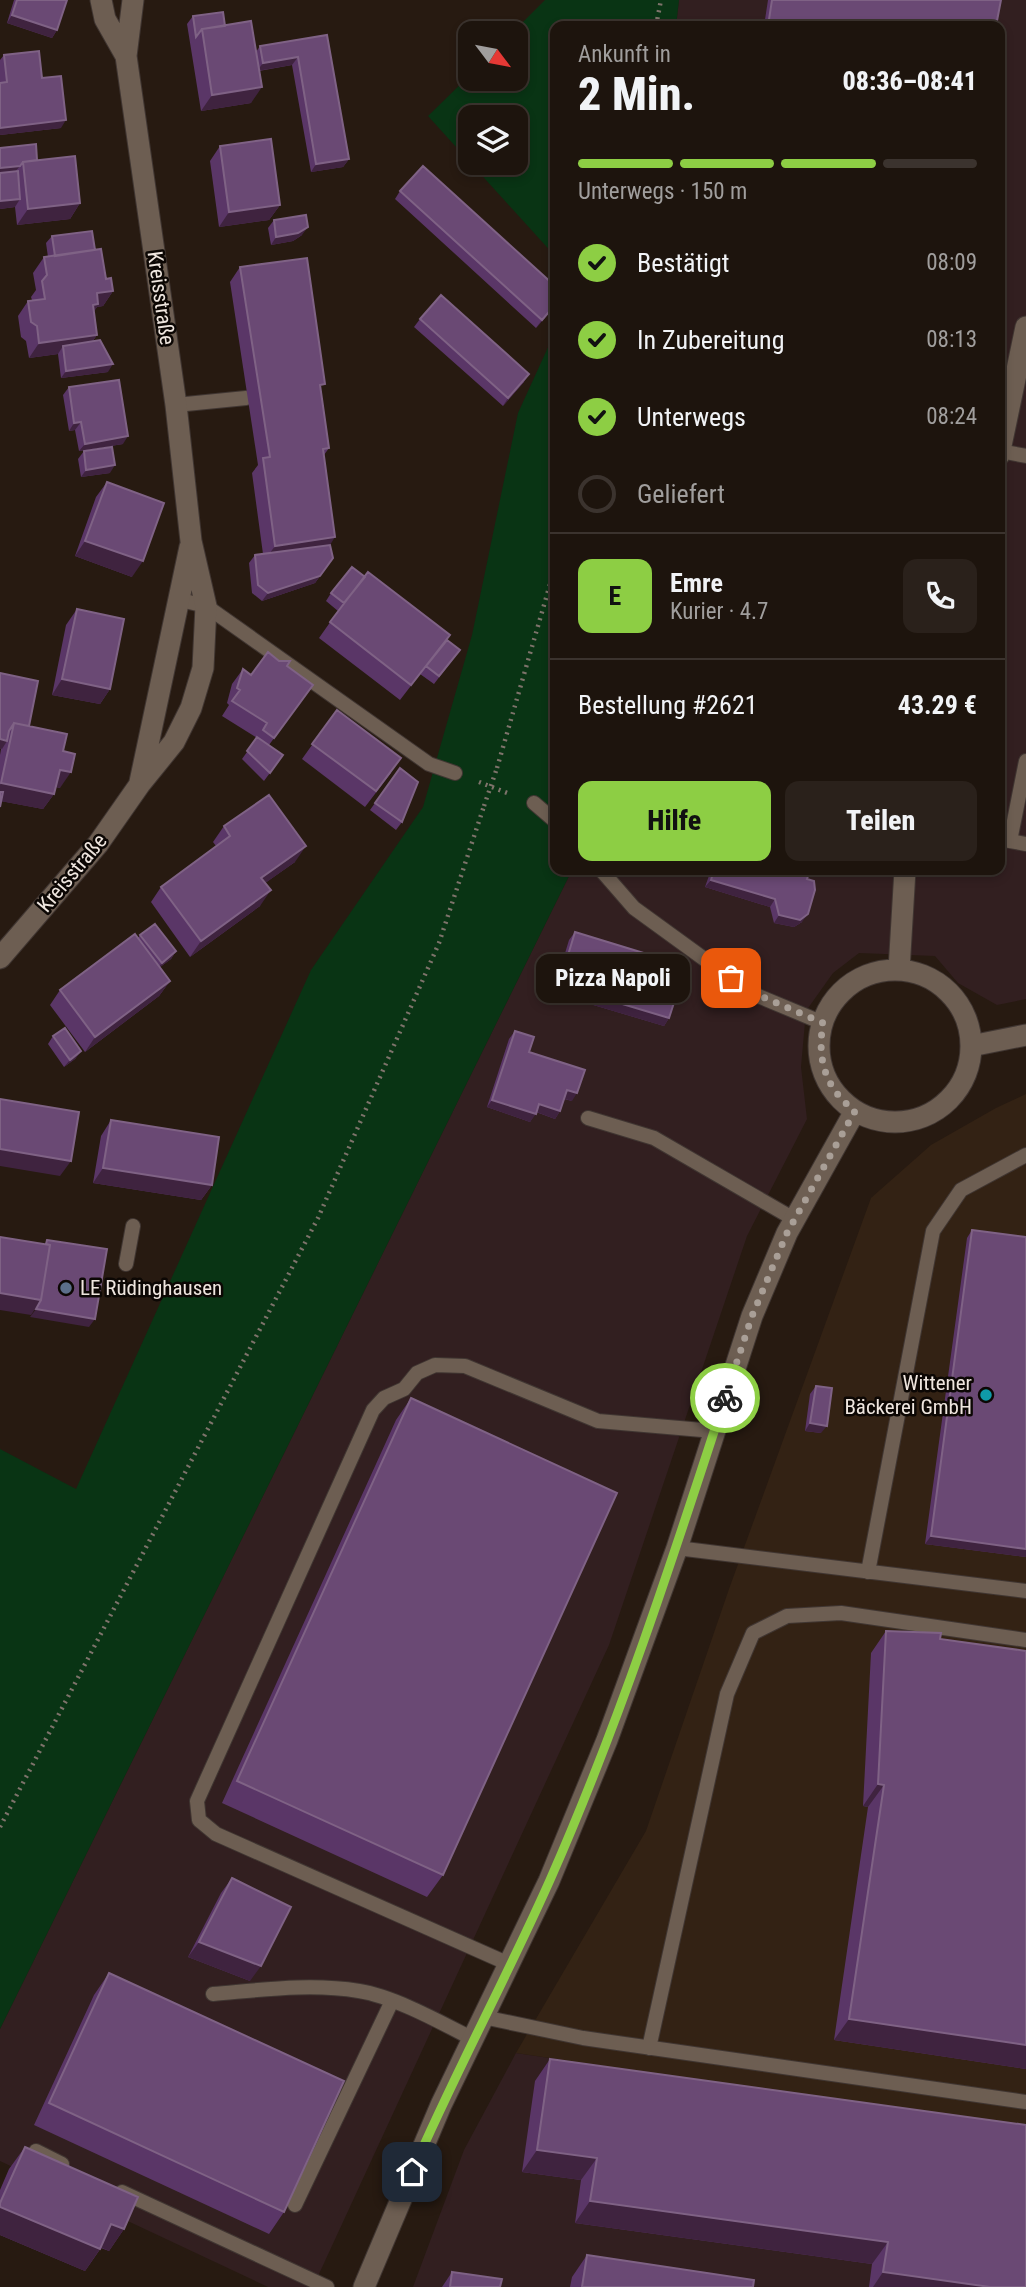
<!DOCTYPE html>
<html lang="de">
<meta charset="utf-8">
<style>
body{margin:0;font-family:"Roboto Condensed",sans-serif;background:#2a211b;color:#f1f3f6;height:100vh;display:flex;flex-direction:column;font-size:26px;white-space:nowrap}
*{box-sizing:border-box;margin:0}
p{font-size:23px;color:#a09e9d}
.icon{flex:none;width:38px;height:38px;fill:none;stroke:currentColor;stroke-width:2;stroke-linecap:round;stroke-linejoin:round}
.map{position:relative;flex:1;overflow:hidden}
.side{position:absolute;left:550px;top:21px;width:455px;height:854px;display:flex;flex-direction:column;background:#1d140d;border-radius:14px;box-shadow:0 4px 10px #0003,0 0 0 2px #3b332e}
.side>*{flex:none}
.needle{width:46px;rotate:122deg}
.tools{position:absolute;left:458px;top:21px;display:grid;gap:14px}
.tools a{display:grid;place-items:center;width:70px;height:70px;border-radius:14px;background:#1d140d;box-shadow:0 4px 10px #0003,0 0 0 2px #3b332e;font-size:35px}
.pin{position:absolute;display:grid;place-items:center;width:60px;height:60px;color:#fff;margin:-30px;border-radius:14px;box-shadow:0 4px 10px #0006}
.courier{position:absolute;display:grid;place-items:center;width:70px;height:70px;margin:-35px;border:5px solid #8dce44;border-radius:50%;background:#fff;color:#222;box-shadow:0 2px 9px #0007}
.bubble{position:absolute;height:49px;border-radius:14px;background:#1d140d;box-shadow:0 4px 10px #0003,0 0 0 2px #3b332e;font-size:23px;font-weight:800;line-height:49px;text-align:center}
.headline em{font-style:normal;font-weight:800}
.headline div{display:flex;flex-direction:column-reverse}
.headline{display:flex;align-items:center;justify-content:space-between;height:119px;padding:0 28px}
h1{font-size:46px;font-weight:800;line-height:52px}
.bar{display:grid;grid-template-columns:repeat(4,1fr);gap:10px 7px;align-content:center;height:84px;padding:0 28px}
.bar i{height:9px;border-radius:5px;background:#3b332e}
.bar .active{background:#8dce44}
.bar p{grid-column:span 4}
.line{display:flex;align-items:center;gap:18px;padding:0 28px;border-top:2px solid #3b332e}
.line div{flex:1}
.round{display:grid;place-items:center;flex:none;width:74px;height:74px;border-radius:14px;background:#2a211b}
ol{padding:0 28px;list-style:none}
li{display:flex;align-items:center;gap:21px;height:77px}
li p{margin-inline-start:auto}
li .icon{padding:7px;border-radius:50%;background:#8dce44;color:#111;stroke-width:4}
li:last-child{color:#a09e9d}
li i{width:38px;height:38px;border:4px solid #3b332e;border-radius:50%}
.button{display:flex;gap:14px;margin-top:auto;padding:14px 28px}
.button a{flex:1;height:80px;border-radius:14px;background:#8dce44;color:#111;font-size:28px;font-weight:800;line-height:80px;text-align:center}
.button a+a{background:#2a211b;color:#f1f3f6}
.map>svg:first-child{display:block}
</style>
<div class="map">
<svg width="1026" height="2287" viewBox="0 0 1026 2287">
<rect width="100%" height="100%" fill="#271a11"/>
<!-- commercial -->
<path fill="#321f20" d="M679,0H1026V999L997,1005L958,983L935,956L859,953L833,973L806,1011L801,1067L807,1119L747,1236L609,1645L313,2287H268L0,2161V2029L572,870H999V26H676Z
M516,2053L1026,2128V2287H413L464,2150Z"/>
<!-- built -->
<path fill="#332214" d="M1026,1094V2128L516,2053L646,1831L729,1589L871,1198L931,1145L996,1108Z"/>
<!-- green -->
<path fill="#093414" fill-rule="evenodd" d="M545,0H679L676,26H555V256L428,116L471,74V79H516V33H512ZM471,117H516V163H471Z
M555,332V870H572L0,2029V1449L76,1489L311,970L423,807L472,635L518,413Z"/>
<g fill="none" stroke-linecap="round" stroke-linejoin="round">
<defs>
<path id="lane" d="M176,405L246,398
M1000,451L1026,456
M176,599L206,606L429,764L455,773
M534,803L555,821
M999,839L1010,841L1026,761
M1010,841L1026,844
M601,870L634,908L751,993L823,1023
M588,1118L654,1138L794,1219
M126,1264L133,1226
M677,1548L1026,1591
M868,1572L933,1231L961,1190L1026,1155
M509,1964L216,1834L199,1820L197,1801L373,1410L384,1398L404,1389L417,1373L435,1365L465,1366L598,1421L714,1431
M213,1994C261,1990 310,1983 359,1991C393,1996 442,2023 473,2039
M483,2017L583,2038L1026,2102
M649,2048L727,1694L753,1633L787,1616L841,1613L1026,1640
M36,2151L62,2164
M122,2192L327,2287
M295,2205L391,2003"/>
<path id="street" d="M101,0L105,19L126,56
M140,782L190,547
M0,958L98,844L140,784L174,742L191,708L203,668L206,606L191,541L176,405L126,56L133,0"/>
<path id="secondary" d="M999,455L1026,327
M899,970L905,870
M819 1046a76 76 0 1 1 152 0a76 76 0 1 1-152 0Z
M971,1046L1026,1035
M364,2287L441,2105L549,1881L607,1740L677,1548L752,1316L787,1233L855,1111"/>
</defs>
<!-- lane casing -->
<use href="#lane" stroke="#403632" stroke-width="16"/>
<!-- street casing -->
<use href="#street" stroke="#403632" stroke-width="23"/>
<!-- secondary casing -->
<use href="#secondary" stroke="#403632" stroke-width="23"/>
<!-- path -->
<path stroke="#7e736b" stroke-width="4.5" stroke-dasharray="2 5" stroke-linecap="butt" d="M656,26L661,0
M497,768L555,567
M479,782L510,794
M0,1827L318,1218L439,943L484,806"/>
<!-- lane -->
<use href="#lane" stroke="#6d5e52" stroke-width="14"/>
<!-- street -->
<use href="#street" stroke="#6d5e52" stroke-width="21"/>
<!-- secondary -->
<use href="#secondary" stroke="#6d5e52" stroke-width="21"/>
<!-- path-bridge -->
<path stroke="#7e736b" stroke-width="4.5" stroke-dasharray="2 5" stroke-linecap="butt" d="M484,806L497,768"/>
</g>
<!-- wall -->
<path fill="#5a3667" d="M14,0H66L57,30L52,38L7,23Z
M768,0H1001L996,26H764Z
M193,16L225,26L256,52L260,46L327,35L349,159L343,167L311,172L292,65L259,71L251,103L201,111L187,24Z
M4,55L42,78L61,128L0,135V60Z
M220,146L280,205L269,220L219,227L210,161Z
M0,148L37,160L80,203L70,219L17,225L15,207L0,209Z
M400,191L555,286V306L536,328L395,199Z
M274,220L302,235L293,241L271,245L268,228Z
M52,236L95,250L106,279L113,291L103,306L97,307L94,311L97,335L92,342L108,372L61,378L58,354L29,358L26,341L21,337L18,316L28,301L32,300L31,297L36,290L33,273L44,257H48L46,243Z
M240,267L321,390L329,448L324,455L330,545L333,558L315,583L262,601L252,593L249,563L255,555L263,554L252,473L258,465L230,282Z
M420,319L524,382L503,406L414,327Z
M69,387L123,444L79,451L75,430L69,431L63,395Z
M84,451L110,473L81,477L78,459Z
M107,482L132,577L75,556L96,497Z
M331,593L442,646L460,650L434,684L420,674L400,700L319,638L338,611L326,601Z
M77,609L110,689L100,704L52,695L66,625Z
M287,666L313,685L269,745L283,755L264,781L242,759L257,738L222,716L229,705L227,703L232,684L243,669L251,675Z
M0,673L29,726L63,751L60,788L56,787L54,794L43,809L1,801L0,807V755L1,749L0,748Z
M337,710L391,773L365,807L302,759Z
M400,768L402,822L396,830L370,810Z
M224,826L295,862L265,883L260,906L190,957L151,902L161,887L216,846L213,842Z
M711,870H810L807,879L802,922L794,927L774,923L770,907L705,887Z
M575,932L669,1018L664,1026L553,993L569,940Z
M140,935L176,951L171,959L160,967L170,981L159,996L85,1052L50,1005L60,990L138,938Z
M515,1031L529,1052L572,1101L564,1099L560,1111L555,1119L536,1112L530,1122L487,1107L509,1039Z
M53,1036L81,1051L75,1059L64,1067L48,1044Z
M111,1120L212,1185L201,1200L93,1183L101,1136Z
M972,1230L1026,1237V1557L925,1544L967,1238Z
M816,1386L821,1433L805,1431L810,1394Z
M411,1398L443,1875L427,1897L222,1803L396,1420Z
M886,1631L940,1639L1026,2069L834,2040L868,1807L863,1806L871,1653Z
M232,1878L250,1981L188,1957L221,1893Z
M109,1973L284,2212L269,2234L34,2125L94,1995Z
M550,2059L1026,2287H869L872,2264L575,2223L581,2180L522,2172L535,2081Z
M25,2147L124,2229L109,2251L101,2248L85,2271L0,2235V2190L9,2169Z
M587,2255L753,2287H570L572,2277Z
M452,2272L500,2287H442Z"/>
<!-- shaded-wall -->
<path fill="#3f233f" d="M12,15L57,30L52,38L7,23Z
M298,57L292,65L257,71L263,63Z
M262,87L251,103L201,111L212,95Z
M66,120L61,128L0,135V128Z
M349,159L343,167L311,172L316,164Z
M20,166L14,173L0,175V168Z
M20,199L15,207L0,209V201Z
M80,203L70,219L17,225L28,209Z
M280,205L269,220L219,227L229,212Z
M308,227L302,235L293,241L271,245L276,237Z
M113,291L103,306L97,307L88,320L97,293Z
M555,305V306L536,328L542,320Z
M97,335L86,350L63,346L58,354L29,358L39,343Z
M113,364L108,372L61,378L66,371Z
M529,374L524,382L503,406L508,398Z
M81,422L75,430L69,431L74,423Z
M128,436L123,444L79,451L85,444Z
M115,465L110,473L81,477L86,470Z
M335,537L325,553L264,561L275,546Z
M85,541L143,561L132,577L75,556Z
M320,576L315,583L262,601L268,593Z
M62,679L110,689L100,704L52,695Z
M0,739L7,741L2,749L0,748Z
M60,770L71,772L60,788L49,785Z
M1,783L54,794L43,809L0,801V785Z
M306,846L295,862L251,893L261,878Z
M711,880L775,899L770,907L705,887Z
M271,890L260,906L190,957L201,941Z
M808,914L802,922L794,927L774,923L779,915Z
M176,951L171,959L156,970L162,963Z
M170,981L159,996L85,1052L95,1037Z
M559,985L669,1018L664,1026L553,993Z
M81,1051L75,1059L64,1067L70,1060Z
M567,1090L577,1093L572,1101L562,1098Z
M492,1100L536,1114L530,1122L487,1107Z
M539,1104L560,1111L555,1119L534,1111Z
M0,1149L71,1161L60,1176L0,1166Z
M103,1168L212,1185L201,1200L93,1183Z
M0,1293L41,1300L31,1315L0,1310Z
M36,1309L95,1319L89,1327L30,1317Z
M810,1423L827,1426L821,1433L805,1431Z
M931,1536L1026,1549V1557L925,1544Z
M878,1784L884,1785L868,1807L863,1806Z
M199,1942L261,1966L250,1981L188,1957Z
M849,2019L1026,2045V2069L834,2040Z
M537,2150L597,2158L581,2180L522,2172Z
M590,2201L888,2242L872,2264L575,2223Z
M0,2207L100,2249L85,2271L0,2235Z
M111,2224L124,2229L109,2251L96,2245Z
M883,2272L990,2287H873Z"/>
<!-- building -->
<path fill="#6a4974" stroke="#7f6285" stroke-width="2" d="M17,0H67L57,30L12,15Z
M772,0H1001L996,26H768Z
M223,12L225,26L202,29L196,37L193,16Z
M251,21L262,87L212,95L202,29Z
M327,35L349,159L316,164L298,57L263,63L260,46Z
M39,51L42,78L61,76L66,120L0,128V83L7,82L4,55Z
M271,139L280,205L229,212L220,146Z
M36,144L37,160L23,162L20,166L0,168V148Z
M75,156L80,203L28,209L23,162Z
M423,166L555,286V305L542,320L400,191Z
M18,171L20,199L0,201V173Z
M306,215L308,227L298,233L276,237L274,220Z
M92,231L95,250L55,256L52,236Z
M101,249L106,279L111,278L113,291L97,293L98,304L93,305L97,335L39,343L37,326L31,322L28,301L45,299L42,281L47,275L44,257Z
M307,258L325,384L320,385L329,448L323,449L335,537L275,546L263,458L270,457L240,267Z
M441,295L529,374L508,398L420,319Z
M100,340L113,364L66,371L63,346Z
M119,380L128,436L85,444L81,422L74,423L69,387Z
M112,447L115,465L86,470L84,451Z
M107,482L164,503L143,561L85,541Z
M330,545L333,558L320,576L268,593L258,585L255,555Z
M352,567L365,577L344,603L331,593Z
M368,572L450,635L411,685L330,622Z
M77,609L124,619L110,689L62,679Z
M447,640L460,650L439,676L426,666Z
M268,652L279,661H290L287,666L313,685L274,738L263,730L267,723L232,701L240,690L237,688L243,669L251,675Z
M0,673L38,681L29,726L14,723L9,731L7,741L0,739Z
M337,710L401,758L376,791L312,744Z
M14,723L67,734L63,751L75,754L71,772L60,770L54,794L1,783Z
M257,737L283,755L270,773L247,751Z
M400,768L418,782L402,822L375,803Z
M0,792H3L0,807Z
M269,795L306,846L261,878L271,890L201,941L161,887L230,836L224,826Z
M714,870H810L807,879L814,881L815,890L808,914L800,920L779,915L775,899L711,880Z
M155,924L176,951L162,963L140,935Z
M575,932L686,966L669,1018L559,985Z
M135,934L170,981L95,1037L60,990Z
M65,1028L81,1051L70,1060L53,1036Z
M515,1031L534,1037L529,1052L585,1070L577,1093L567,1090L560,1111L539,1104L536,1114L492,1100Z
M0,1099L79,1112L71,1161L0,1149Z
M111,1120L219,1137L212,1185L103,1168Z
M972,1230L1026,1237V1549L931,1536Z
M0,1237L50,1245L41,1300L0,1293Z
M47,1240L107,1249L95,1319L36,1309L41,1300L50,1245L46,1244Z
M816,1386L832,1388L827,1426L810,1423Z
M411,1398L617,1493L443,1875L237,1781Z
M886,1631L941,1633L940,1639L1026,1651V2045L849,2019L884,1785L878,1784Z
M232,1878L291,1907L261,1966L199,1942Z
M109,1973L344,2081L284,2212L49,2103Z
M550,2059L1026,2125V2287H990L883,2272L888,2242L590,2201L597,2158L537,2150Z
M25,2147L138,2197L124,2229L111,2224L100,2249L0,2207V2203Z
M587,2255L754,2280L753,2287H582Z
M452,2272L502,2279L500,2287H450Z"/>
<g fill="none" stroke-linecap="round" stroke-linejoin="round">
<!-- done -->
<path stroke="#a99f97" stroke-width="7" stroke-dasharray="0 12.6" d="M725,1398L752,1316L787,1233L855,1111C825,1088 817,1060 823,1023L751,992L731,978"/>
<!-- route -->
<path stroke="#8dce44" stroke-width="9" d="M412,2172C455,2073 506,1979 550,1880C619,1724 672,1561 725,1398"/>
</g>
<!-- markers -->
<circle fill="#5c6f8a" stroke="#0c0704" stroke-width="2.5" cx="66" cy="1288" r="7"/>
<circle fill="#0f9aa8" stroke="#0c0704" stroke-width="2.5" cx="986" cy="1395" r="7"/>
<g text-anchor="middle" stroke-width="5" stroke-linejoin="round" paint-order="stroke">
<!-- street labels -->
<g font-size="21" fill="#efe6df" stroke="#0c0704">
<text transform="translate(161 298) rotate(82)" y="7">Kreisstraße</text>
<text transform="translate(72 873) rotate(-50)" y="7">Kreisstraße</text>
</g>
<!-- poi labels -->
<g font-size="21" fill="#efe6df" stroke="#0c0704" text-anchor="start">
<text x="80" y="1295">LE Rüdinghausen</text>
<text x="972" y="1390" text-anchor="end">Wittener<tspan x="972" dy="24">Bäckerei GmbH</tspan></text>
</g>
</g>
</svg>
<div class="tools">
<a><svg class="needle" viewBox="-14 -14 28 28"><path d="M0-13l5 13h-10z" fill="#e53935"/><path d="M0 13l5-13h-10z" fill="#a09e9d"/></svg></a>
<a><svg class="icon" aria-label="layers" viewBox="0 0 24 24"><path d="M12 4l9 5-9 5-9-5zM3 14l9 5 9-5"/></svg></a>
</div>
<div class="pin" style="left:731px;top:978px;background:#ea580c"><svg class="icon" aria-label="bag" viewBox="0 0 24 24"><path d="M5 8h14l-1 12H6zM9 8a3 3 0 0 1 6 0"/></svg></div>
<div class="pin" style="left:412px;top:2172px;background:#1f2937"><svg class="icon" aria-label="home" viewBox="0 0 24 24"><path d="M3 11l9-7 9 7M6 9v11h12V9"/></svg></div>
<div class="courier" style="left:725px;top:1398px"><svg class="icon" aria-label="bike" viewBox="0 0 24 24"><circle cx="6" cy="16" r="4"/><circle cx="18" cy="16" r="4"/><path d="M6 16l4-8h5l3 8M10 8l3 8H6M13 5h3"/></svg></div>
<div class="bubble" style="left:536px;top:954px;width:154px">Pizza Napoli</div>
<section class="side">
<div class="headline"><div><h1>2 Min.</h1><p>Ankunft in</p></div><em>08:36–08:41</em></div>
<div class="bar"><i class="active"></i><i class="active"></i><i class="active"></i><i></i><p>Unterwegs · 150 m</p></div>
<ol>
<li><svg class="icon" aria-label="check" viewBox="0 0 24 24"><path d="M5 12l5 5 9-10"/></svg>Bestätigt<p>08:09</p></li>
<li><svg class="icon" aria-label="check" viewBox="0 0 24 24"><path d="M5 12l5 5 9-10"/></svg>In Zubereitung<p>08:13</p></li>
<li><svg class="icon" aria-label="check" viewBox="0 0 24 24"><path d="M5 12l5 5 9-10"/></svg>Unterwegs<p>08:24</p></li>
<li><i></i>Geliefert</li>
</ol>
<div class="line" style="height:126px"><b class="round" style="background:#8dce44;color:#111">E</b><div><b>Emre</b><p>Kurier · 4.7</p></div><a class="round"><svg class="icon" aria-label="phone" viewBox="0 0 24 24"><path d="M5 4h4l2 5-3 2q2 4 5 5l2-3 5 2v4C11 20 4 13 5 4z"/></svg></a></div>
<div class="line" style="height:91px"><div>Bestellung #2621</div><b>43.29 €</b></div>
<div class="button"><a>Hilfe</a><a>Teilen</a></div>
</section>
</div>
